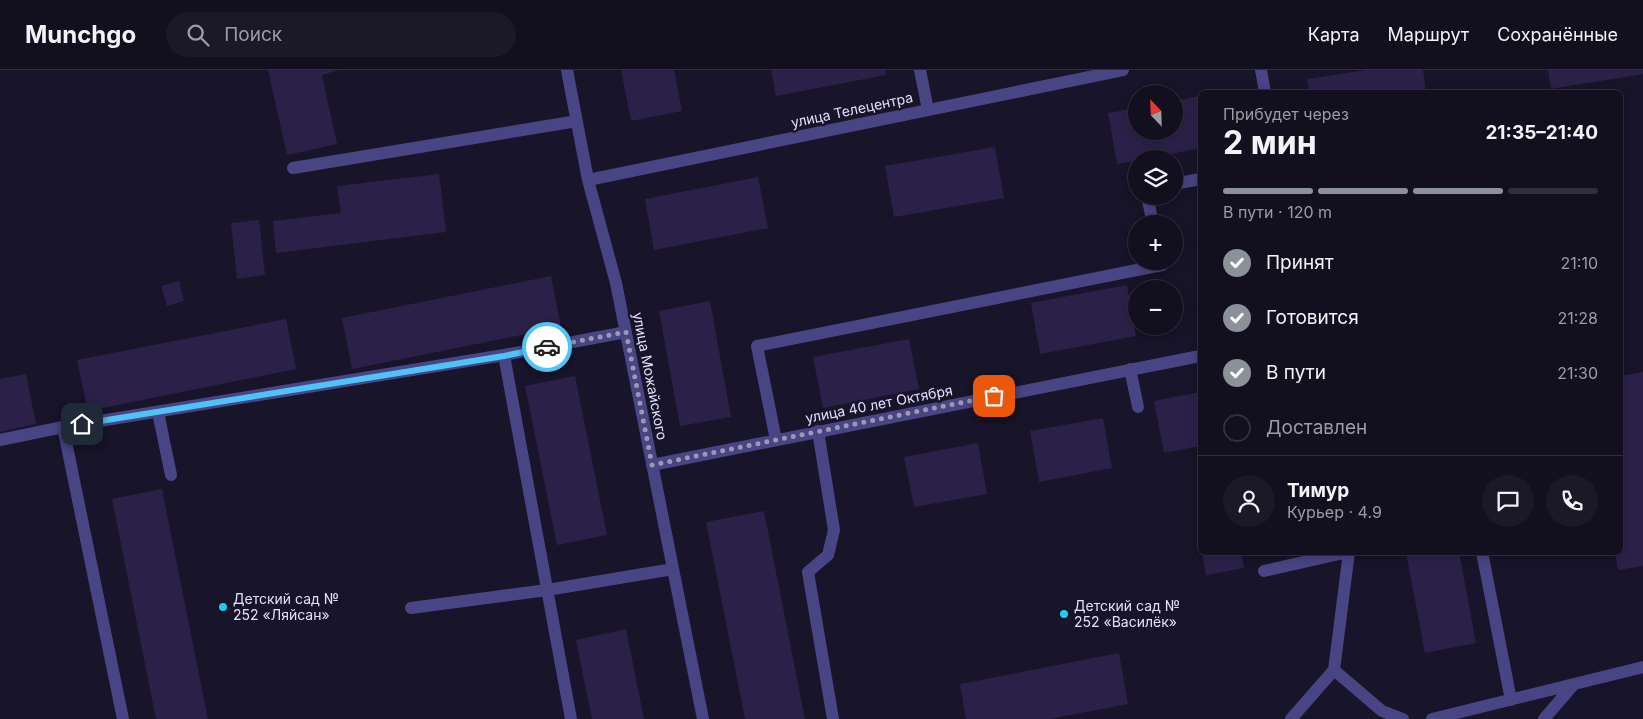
<!DOCTYPE html>
<html lang="ru">
<meta charset="utf-8">
<style>
body{margin:0;font-family:Inter,sans-serif;background:#1b1828;color:#f1f3f6;height:100vh;display:flex;flex-direction:column;font-size:19px;white-space:nowrap}
*{box-sizing:border-box;margin:0}
p{font-size:16px;color:#9c9ca4}
.icon{flex:none;width:28px;height:28px;fill:none;stroke:currentColor;stroke-width:2;stroke-linecap:round;stroke-linejoin:round}
.map{position:relative;flex:1;overflow:hidden}
.details{position:absolute;left:1198px;top:20px;width:425px;height:465px;display:flex;flex-direction:column;background:#120f1f;border-radius:8px;box-shadow:0 2px 12px #0003,0 0 0 1px #312f3d}
.details>*{flex:none}
.needle{width:32px;rotate:337deg}
.fabs{position:absolute;left:1128px;top:15px;display:grid;gap:10px}
.fabs a{display:grid;place-items:center;width:55px;height:55px;border-radius:50%;background:#120f1f;box-shadow:0 2px 12px #0003,0 0 0 1px #312f3d;font-size:25px}
.pin{position:absolute;display:grid;place-items:center;width:42px;height:42px;color:#fff;margin:-21px;border-radius:10px;box-shadow:0 2px 8px #0006}
.courier{position:absolute;display:grid;place-items:center;width:50px;height:50px;margin:-25px;border:4px solid #4fc3f7;border-radius:50%;background:#fff;color:#222;box-shadow:0 1px 6px #0007}
.headline em{font-style:normal;font-weight:700}
.headline div{display:flex;flex-direction:column-reverse}
.headline{display:flex;align-items:center;justify-content:space-between;height:85px;padding:0 25px}
h1{font-size:32px;font-weight:700;line-height:38px}
.bar{display:grid;grid-template-columns:repeat(4,1fr);gap:8px 5px;align-content:center;height:60px;padding:0 25px}
.bar i{height:6px;border-radius:4px;background:#312f3d}
.bar .active{background:#8c9099}
.bar p{grid-column:span 4}
.line{display:flex;align-items:center;gap:12px;padding:0 25px;border-top:1px solid #312f3d}
.line div{flex:1}
.round{display:grid;place-items:center;flex:none;width:52px;height:52px;border-radius:26px;background:#1b1828}
ol{padding:0 25px;list-style:none}
li{display:flex;align-items:center;gap:15px;height:55px}
li p{margin-inline-start:auto}
li .icon{padding:5px;border-radius:50%;background:#8c9099;color:#fff;stroke-width:4}
li:last-child{color:#9c9ca4}
li i{width:28px;height:28px;border:2px solid #312f3d;border-radius:50%}
header{display:flex;align-items:center;gap:30px;box-sizing:border-box;height:70px;padding:0 25px;background:#120f1f;border-bottom:1px solid #312f3d}
header strong{font-size:24px}
nav{display:flex;gap:28px;margin-inline-start:auto;font-size:18px}
.search{width:350px;height:45px;background:#1b1828;display:flex;align-items:center;gap:12px;box-sizing:border-box;padding:0 18px;border-radius:28px;color:#9c9ca4;font-size:19px}
.map>svg:first-child{display:block}
</style>
<header>
<strong>Munchgo</strong>
<div class="search"><svg class="icon" aria-label="search" viewBox="0 0 24 24"><circle cx="10" cy="10" r="6"/><path d="M15 15l6 6"/></svg>Поиск</div>
<nav><a>Карта</a><a>Маршрут</a><a>Сохранённые</a></nav>
</header>
<div class="map">
<svg width="1643" height="649" viewBox="0 0 1643 649">
<rect width="100%" height="100%" fill="#181429"/>
<!-- building -->
<path fill="#2b2148" d="M268,0H339L322,5L337,74L287,85Z
M621,0H674L682,41L631,51Z
M771,0H885L886,5L776,26Z
M1366,0H1423L1426,22H1309L1307,9Z
M1548,0H1643V4L1551,19Z
M1200,26V78L1146,89H1136V91L1117,94L1108,43L1136,38V61H1174V31Z
M995,77L1004,128L894,147L885,96Z
M439,104L446,162L276,183L273,151L341,143L337,116Z
M758,107L768,158L654,180L645,129Z
M259,150L265,205L237,209L231,153Z
M551,206L561,257L352,299L342,248Z
M179,211L184,231L167,236L161,216Z
M1127,215L1136,266L1040,284L1031,233Z
M710,231L731,347L680,356L659,241Z
M286,249L296,299L88,341L77,290Z
M909,269L919,319L823,338L813,287Z
M1643,302V496L1618,500L1615,482H1620V306Z
M26,304L36,354L0,362V309Z
M575,306L607,465L557,475L525,316Z
M1200,322V376L1164,383L1154,331Z
M1103,348L1112,398L1039,412L1030,361Z
M978,373L987,424L914,437L904,387Z
M162,419L208,649H156L112,429Z
M764,441L805,649H745L706,452Z
M1202,482H1241L1244,498L1206,505Z
M1406,482H1459L1476,573L1425,583Z
M626,559L644,649H592L576,570Z
M1119,583L1128,634L1050,649H966L960,614Z"/>
<g fill="none" stroke-linecap="round" stroke-linejoin="round">
<!-- minor -->
<path stroke="#494483" stroke-width="12" d="M567,0L588,110L616,213L703,649
M920,0L928,40
M1261,0L1265,22
M293,98L577,51
M588,110L1123,0
M1174,114L1200,109
M1147,126L1153,154
M504,285L571,649
M1130,299L1138,337
M158,342L171,405
M63,357L123,649
M818,361L834,460L828,485L808,502L833,649
M0,370L63,357L504,285L626,262
M776,370L757,276L1162,195V191
M652,395L1200,286
M1482,482L1511,630
M1264,501L1348,482
M411,538L547,520L673,499
M1334,600L1349,482
M1334,600L1382,641L1403,649
M1291,649L1334,600
M1432,649L1643,597
M1544,649L1574,614"/>
</g>
<g fill="none" stroke-linecap="round" stroke-linejoin="round">
<!-- done -->
<path stroke="#9d98b2" stroke-width="5" stroke-dasharray="0 9" d="M547,277L626,262L652,395L994,326"/>
<!-- route -->
<path stroke="#4fc3f7" stroke-width="6" d="M82,354L504,286L547,277"/>
</g>
<!-- markers -->
<g fill="#1fcbe8" stroke="#181429" stroke-width="2">
<circle cx="223" cy="537" r="5"/>
<circle cx="1064" cy="544" r="5"/>
</g>
<g text-anchor="middle" stroke-width="5" stroke-linejoin="round" paint-order="stroke">
<!-- street labels -->
<g font-size="14" fill="#e4dffc" stroke="#181429">
<text transform="translate(852 40) rotate(-12)" y="5">улица Телецентра</text>
<text transform="translate(650 306) rotate(79)" y="5">улица Можайского</text>
<text transform="translate(879 334) rotate(-11)" y="5">улица 40 лет Октября</text>
</g>
<!-- poi labels -->
<g font-size="14" fill="#e4dffc" stroke="#181429" text-anchor="start">
<text x="233" y="534">Детский сад №<tspan x="233" dy="16">252 «Ляйсан»</tspan></text>
<text x="1074" y="541">Детский сад №<tspan x="1074" dy="16">252 «Василёк»</tspan></text>
</g>
</g>
</svg>
<div class="fabs">
<a><svg class="needle" viewBox="-14 -14 28 28"><path d="M0-13l5 13h-10z" fill="#e53935"/><path d="M0 13l5-13h-10z" fill="#9c9ca4"/></svg></a>
<a><svg class="icon" aria-label="layers" viewBox="0 0 24 24"><path d="M12 4l9 5-9 5-9-5zM3 14l9 5 9-5"/></svg></a>
<a>+</a>
<a>−</a>
</div>
<div class="pin" style="left:994px;top:326px;background:#ea580c"><svg class="icon" aria-label="bag" viewBox="0 0 24 24"><path d="M5 8h14l-1 12H6zM9 8a3 3 0 0 1 6 0"/></svg></div>
<div class="pin" style="left:82px;top:354px;background:#1f2937"><svg class="icon" aria-label="home" viewBox="0 0 24 24"><path d="M3 11l9-7 9 7M6 9v11h12V9"/></svg></div>
<div class="courier" style="left:547px;top:277px"><svg class="icon" aria-label="car" viewBox="0 0 24 24"><path d="M5 17H2v-5l4-1 3-4h7l3 4 3 1v5h-3M9 17h6M6 11h13"/><circle cx="7" cy="17" r="2"/><circle cx="17" cy="17" r="2"/></svg></div>
<section class="details">
<div class="headline"><div><h1>2 мин</h1><p>Прибудет через</p></div><em>21:35–21:40</em></div>
<div class="bar"><i class="active"></i><i class="active"></i><i class="active"></i><i></i><p>В пути · 120 m</p></div>
<ol>
<li><svg class="icon" aria-label="check" viewBox="0 0 24 24"><path d="M5 12l5 5 9-10"/></svg>Принят<p>21:10</p></li>
<li><svg class="icon" aria-label="check" viewBox="0 0 24 24"><path d="M5 12l5 5 9-10"/></svg>Готовится<p>21:28</p></li>
<li><svg class="icon" aria-label="check" viewBox="0 0 24 24"><path d="M5 12l5 5 9-10"/></svg>В пути<p>21:30</p></li>
<li><i></i>Доставлен</li>
</ol>
<div class="line" style="height:90px"><a class="round"><svg class="icon" aria-label="person" viewBox="0 0 24 24"><circle cx="12" cy="8" r="4"/><path d="M4 21q1-7 8-7t8 7"/></svg></a><div><b>Тимур</b><p>Курьер · 4.9</p></div><a class="round"><svg class="icon" aria-label="chat" viewBox="0 0 24 24"><path d="M4 5h16v11H9l-5 4z"/></svg></a><a class="round"><svg class="icon" aria-label="phone" viewBox="0 0 24 24"><path d="M5 4h4l2 5-3 2q2 4 5 5l2-3 5 2v4C11 20 4 13 5 4z"/></svg></a></div>
</section>
</div>
